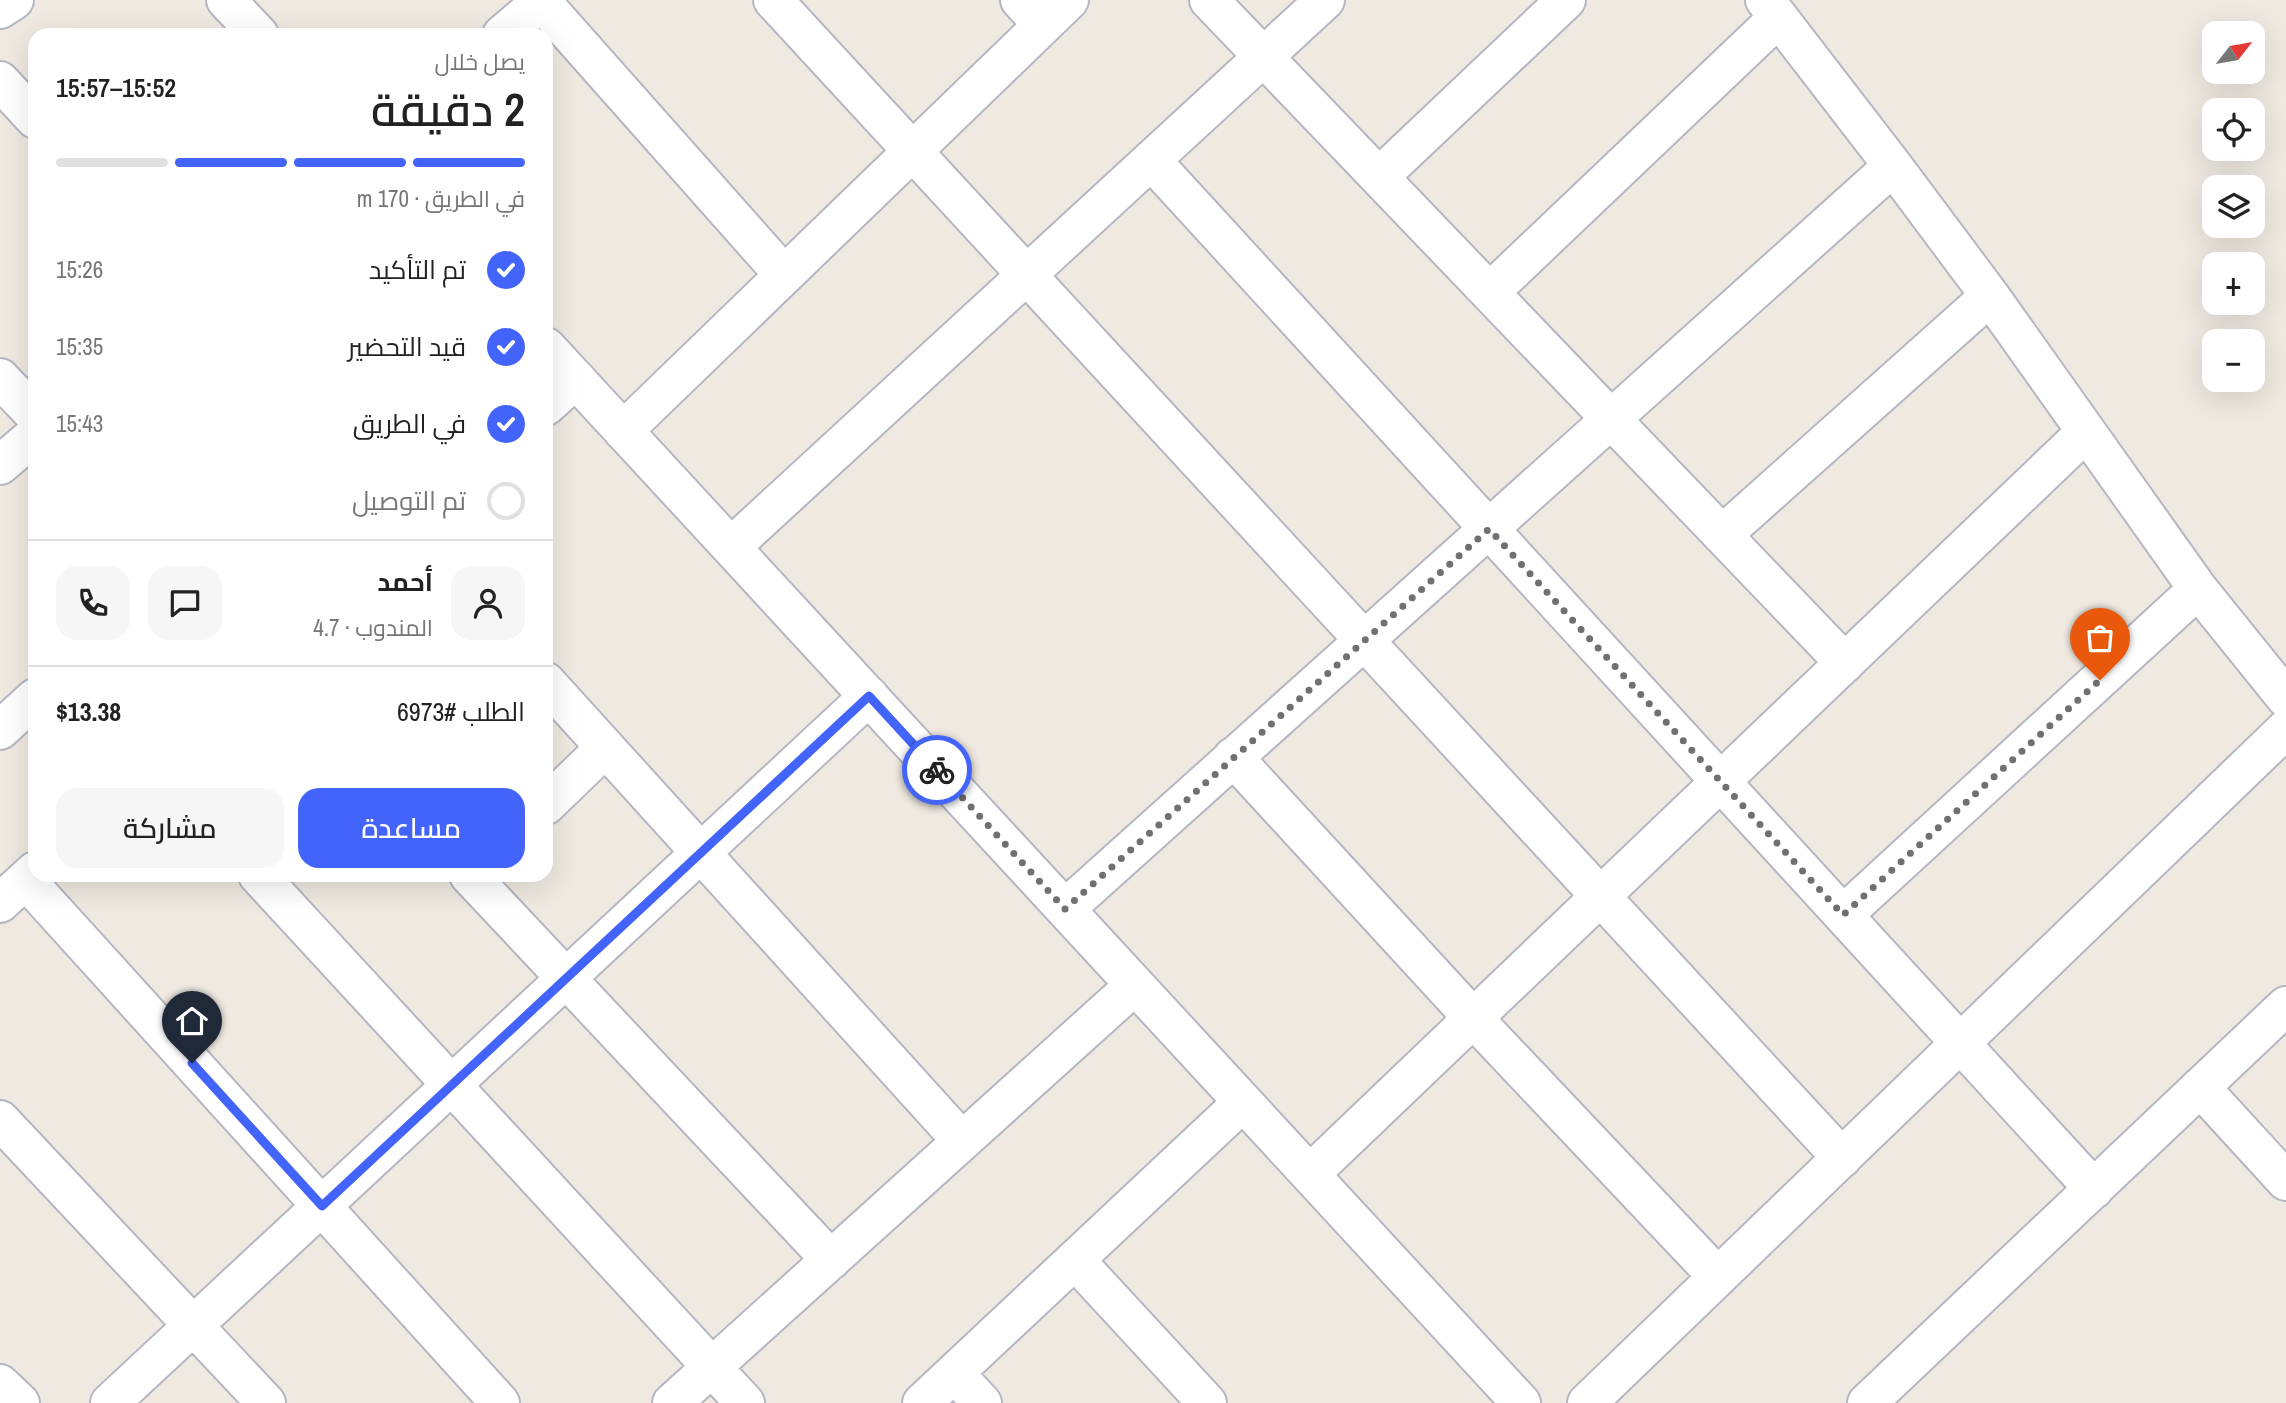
<!DOCTYPE html>
<html lang="ar">
<meta charset="utf-8">
<style>
body{margin:0;font-family:"Archivo Narrow",Cairo,sans-serif;background:#f6f6f6;color:#222;direction:rtl;height:100vh;display:flex;flex-direction:column;font-size:26px;white-space:nowrap}
*{box-sizing:border-box;margin:0}
p{font-size:23px;color:#767676}
.icon{flex:none;width:38px;height:38px;fill:none;stroke:currentColor;stroke-width:2;stroke-linecap:round;stroke-linejoin:round}
.map{position:relative;flex:1;overflow:hidden;direction:ltr}
.panel{position:absolute;left:28px;top:28px;width:525px;height:854px;display:flex;flex-direction:column;background:#fff;border-radius:21px;box-shadow:0 7px 28px #0002;direction:rtl}
.panel>*{flex:none}
.needle{width:46px;rotate:59deg}
.fabs{position:absolute;left:2202px;top:21px;display:grid;gap:14px}
.fabs a{display:grid;place-items:center;width:63px;height:63px;border-radius:14px;background:#fff;box-shadow:0 7px 28px #0002;font-size:35px}
.pin{position:absolute;display:grid;place-items:center;width:60px;height:60px;color:#fff;margin:-72px -30px;border-radius:50% 50% 50% 0;rotate:-45deg;box-shadow:0 0 7px #0007}
.pin .icon{rotate:45deg}
.courier{position:absolute;display:grid;place-items:center;width:70px;height:70px;margin:-35px;border:5px solid #4264fb;border-radius:50%;background:#fff;color:#222;box-shadow:0 2px 9px #0007}
.summary em{font-style:normal;font-weight:600}
.summary div{display:flex;flex-direction:column-reverse}
.summary{display:flex;align-items:center;justify-content:space-between;height:119px;padding:0 28px}
h1{font-size:46px;font-weight:600;line-height:52px}
.bar{display:grid;grid-template-columns:repeat(4,1fr);gap:10px 7px;align-content:center;height:84px;padding:0 28px}
.bar i{height:9px;border-radius:5px;background:#e0e0e0}
.bar .current{background:#4264fb}
.bar p{grid-column:span 4}
.line{display:flex;align-items:center;gap:18px;padding:0 28px;border-top:2px solid #e0e0e0}
.line div{flex:1}
.round{display:grid;place-items:center;flex:none;width:74px;height:74px;border-radius:21px;background:#f6f6f6}
ol{padding:0 28px;list-style:none}
li{display:flex;align-items:center;gap:21px;height:77px}
li p{margin-inline-start:auto}
li .icon{padding:7px;border-radius:50%;background:#4264fb;color:#fff;stroke-width:4}
li:last-child{color:#767676}
li i{width:38px;height:38px;border:4px solid #e0e0e0;border-radius:50%}
.button{display:flex;gap:14px;margin-top:auto;padding:14px 28px}
.button a{flex:1;height:80px;border-radius:21px;background:#4264fb;color:#fff;font-size:28px;font-weight:600;line-height:80px;text-align:center}
.button a+a{background:#f6f6f6;color:#222}
.map>svg:first-child{display:block}
</style>
<div class="map">
<svg width="2286" height="1403" viewBox="0 0 2286 1403">
<rect width="100%" height="100%" fill="#efe9e1"/>
<g fill="none" stroke-linecap="round" stroke-linejoin="round">
<defs>
<path id="street" d="M226,0L259,35
M540,0L784,275
M773,0L1842,1158
M1020,0L1043,25
M1209,0L1845,663
M1765,0L1893,166L1990,296L2198,589L2286,698
M0,9L14,0
M502,35L543,0
M0,81L35,119
M1151,160L2094,1189
M1379,177L1566,0
M1490,292L1778,18
M546,347L1521,1403
M0,378L35,415
M546,406L576,379
M623,431L1069,0
M0,465L35,435
M1722,535L1990,296
M731,547L1325,0
M546,682L962,1141
M0,730L35,698
M1233,757L1473,1018L1718,1277
M546,805L605,748
M258,875L745,1403
M469,875L831,1260
M26,880L500,1403
M0,903L35,871
M1065,909L1893,166
M1843,915L2198,589
M2200,1087L2286,1181
M0,1120L266,1403
M1310,1174L2086,432
M1075,1260L1207,1403
M954,1373L982,1403
M0,1384L20,1403
M110,1403L869,696
M672,1403L1135,985
M922,1403L1243,1102
M1587,1403L2286,729
M1867,1403L2286,1006"/>
</defs>
<!-- street casing -->
<use href="#street" stroke="#b4b7c1" stroke-width="42"/>
<!-- street -->
<use href="#street" stroke="#fff" stroke-width="38"/>
</g>
<g fill="none" stroke-linecap="round" stroke-linejoin="round">
<!-- done -->
<path stroke="#726f6d" stroke-width="7" stroke-dasharray="0 12.6" d="M937,770L1065,909L1489,529L1843,915L2100,680"/>
<!-- route -->
<path stroke="#4264fb" stroke-width="9" d="M192,1063L322,1206L869,696L937,770"/>
</g>
</svg>
<div class="fabs">
<a><svg class="needle" viewBox="-14 -14 28 28"><path d="M0-13l5 13h-10z" fill="#e53935"/><path d="M0 13l5-13h-10z" fill="#767676"/></svg></a>
<a><svg class="icon" aria-label="locate" viewBox="0 0 24 24"><circle cx="12" cy="12" r="6"/><path d="M12 2v4M12 18v4M2 12h4M18 12h4"/></svg></a>
<a><svg class="icon" aria-label="layers" viewBox="0 0 24 24"><path d="M12 4l9 5-9 5-9-5zM3 14l9 5 9-5"/></svg></a>
<a>+</a>
<a>−</a>
</div>
<div class="pin" style="left:2100px;top:680px;background:#ea580c"><svg class="icon" aria-label="bag" viewBox="0 0 24 24"><path d="M5 8h14l-1 12H6zM9 8a3 3 0 0 1 6 0"/></svg></div>
<div class="pin" style="left:192px;top:1063px;background:#1f2937"><svg class="icon" aria-label="home" viewBox="0 0 24 24"><path d="M3 11l9-7 9 7M6 9v11h12V9"/></svg></div>
<div class="courier" style="left:937px;top:770px"><svg class="icon" aria-label="bike" viewBox="0 0 24 24"><circle cx="6" cy="16" r="4"/><circle cx="18" cy="16" r="4"/><path d="M6 16l4-8h5l3 8M10 8l3 8H6M13 5h3"/></svg></div>
<section class="panel">
<div class="summary"><div><h1>2 دقيقة</h1><p>يصل خلال</p></div><em>15:52–15:57</em></div>
<div class="bar"><i class="current"></i><i class="current"></i><i class="current"></i><i></i><p>في الطريق · 170 m</p></div>
<ol>
<li><svg class="icon" aria-label="check" viewBox="0 0 24 24"><path d="M5 12l5 5 9-10"/></svg>تم التأكيد<p>15:26</p></li>
<li><svg class="icon" aria-label="check" viewBox="0 0 24 24"><path d="M5 12l5 5 9-10"/></svg>قيد التحضير<p>15:35</p></li>
<li><svg class="icon" aria-label="check" viewBox="0 0 24 24"><path d="M5 12l5 5 9-10"/></svg>في الطريق<p>15:43</p></li>
<li><i></i>تم التوصيل</li>
</ol>
<div class="line" style="height:126px"><a class="round"><svg class="icon" aria-label="person" viewBox="0 0 24 24"><circle cx="12" cy="8" r="4"/><path d="M4 21q1-7 8-7t8 7"/></svg></a><div><b>أحمد</b><p>المندوب · 4.7</p></div><a class="round"><svg class="icon" aria-label="chat" viewBox="0 0 24 24"><path d="M4 5h16v11H9l-5 4z"/></svg></a><a class="round"><svg class="icon" aria-label="phone" viewBox="0 0 24 24"><path d="M5 4h4l2 5-3 2q2 4 5 5l2-3 5 2v4C11 20 4 13 5 4z"/></svg></a></div>
<div class="line" style="height:91px"><div>الطلب #6973</div><b>$13.38</b></div>
<div class="button"><a>مساعدة</a><a>مشاركة</a></div>
</section>
</div>
